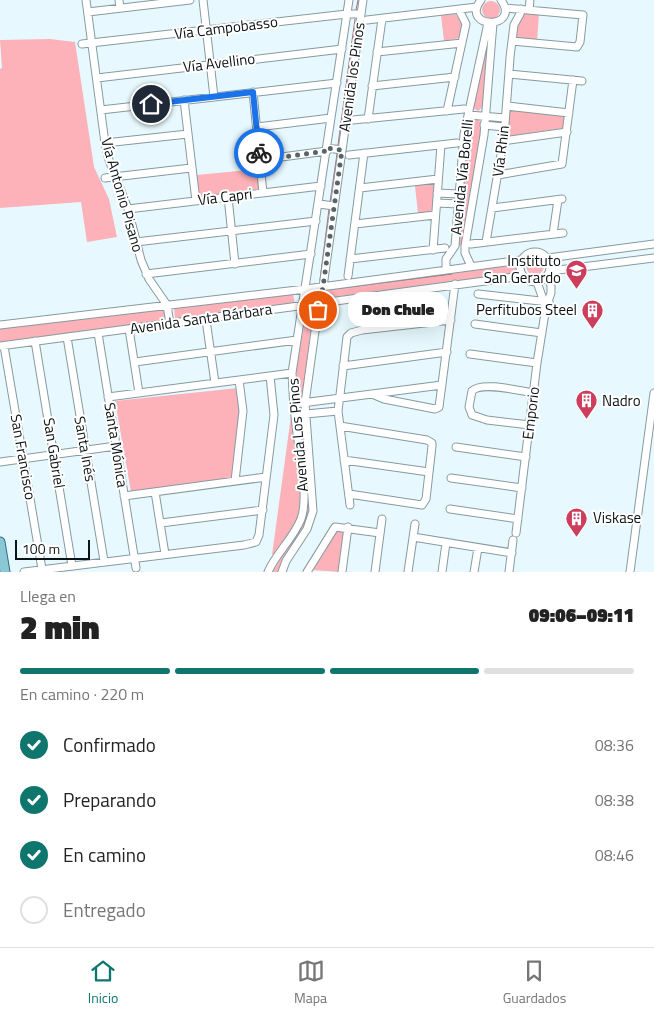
<!DOCTYPE html>
<html lang="es">
<meta charset="utf-8">
<style>
body{margin:0;font-family:"Titillium Web",sans-serif;background:#f2f2f2;color:#222;height:100vh;display:flex;flex-direction:column;font-size:19px;white-space:nowrap}
*{box-sizing:border-box;margin:0}
p{font-size:16px;color:#767676}
.icon{flex:none;width:28px;height:28px;fill:none;stroke:currentColor;stroke-width:2;stroke-linecap:round;stroke-linejoin:round}
.map{position:relative;height:572px;overflow:hidden}
.drawer{display:flex;flex-direction:column;background:#fff;flex:1}
.drawer>*{flex:none}
.scale{position:absolute;left:15px;bottom:12px;width:75px;box-sizing:border-box;padding-left:5px;border:2px solid #0c1315;border-top:0;font-size:14px;line-height:18px;white-space:nowrap;color:#0c1315;-webkit-text-stroke:4px #fff;paint-order:stroke}
.pin{position:absolute;display:grid;place-items:center;width:42px;height:42px;color:#fff;margin:-21px;border:2px solid #fff;border-radius:50%;box-shadow:0 1px 5px #0007}
.courier{position:absolute;display:grid;place-items:center;width:50px;height:50px;margin:-25px;border:4px solid #1a73e8;border-radius:50%;background:#fff;color:#222;box-shadow:0 1px 6px #0007}
.bubble{position:absolute;height:35px;border-radius:15px;background:#fff;box-shadow:0 5px 20px #0002;font-size:16px;font-weight:800;line-height:35px;text-align:center}
.overview em{font-style:normal;font-weight:800}
.overview div{display:flex;flex-direction:column-reverse}
.overview{display:flex;align-items:center;justify-content:space-between;height:85px;padding:0 20px}
h1{font-size:32px;font-weight:800;line-height:38px}
.bar{display:grid;grid-template-columns:repeat(4,1fr);gap:8px 5px;align-content:center;height:60px;padding:0 20px}
.bar i{height:6px;border-radius:4px;background:#e0e0e0}
.bar .current{background:#0f766e}
.bar p{grid-column:span 4}
ol{padding:0 20px;list-style:none}
li{display:flex;align-items:center;gap:15px;height:55px}
li p{margin-inline-start:auto}
li .icon{padding:5px;border-radius:50%;background:#0f766e;color:#fff;stroke-width:4}
li:last-child{color:#767676}
li i{width:28px;height:28px;border:2px solid #e0e0e0;border-radius:50%}
.tab-bar{display:flex;justify-content:space-around;align-items:center;height:70px;border-top:1px solid #e0e0e0;background:#fff;font-size:14px;color:#767676}
.tab-bar a{display:grid;justify-items:center;gap:2px}
.tab-bar .current{color:#0f766e}
.map>svg:first-child{display:block}
</style>
<div class="map">
<svg width="654" height="572" viewBox="0 0 654 572">
<rect width="100%" height="100%" fill="#e7f9fe"/>
<!-- green -->
<path fill="#fdb1b9" d="M482 10a9 9 0 1 1 18 0a9 9 0 1 1-18 0Z
M455,14L463,24L460,38L444,41L441,15Z
M524,14H539L537,41L518,39L516,36L517,23Z
M50,39L75,42L94,167L109,199L117,237L87,242L81,202L0,208V69L2,68L0,40Z
M486,47L488,48L483,107L478,111L473,108Z
M512,110L564,116V128L509,136L507,134L509,111Z
M475,118L479,120L481,124L480,139L462,244L460,246L458,244L466,138L470,123Z
M258,169L260,189L199,196L197,175Z
M432,183L435,187L432,210L430,212L418,213L415,186Z
M526 266a9 9 0 1 1 18 0a9 9 0 1 1-18 0Z
M516,264L517,272L516,273L332,297L328,294L329,289Z
M293,294L295,303L175,319L174,308Z
M165,308L166,321L0,342V328Z
M307,310L312,311L313,314L302,398L298,399L296,367Z
M238,388L242,417L232,479L131,492L115,401Z
M291,416C294,439 305,487 300,509C297,525 285,540 275,553L272,555Z
M298,417H302C306,448 319,501 304,529C296,544 282,555 278,572H273C280,555 294,542 302,526C315,499 302,447 298,417Z
M337,529L345,531L339,572L313,570L326,550Z"/>
<g fill="none" stroke-linecap="round" stroke-linejoin="round">
<!-- stream -->
<path stroke="#ae6d76" stroke-width="1" d="M356,10L358,0
M338,145L355,19
M330,202L337,154
M320,280L329,209
M341,288L452,274"/>
<defs>
<path id="minor" d="M86,0L105,143L109,160L128,209L141,260L149,279L167,305L170,324
M119,0L120,8
M203,0L214,97
M481,0C459,29 522,30 501,0
M505,8L583,15L580,42L577,47L512,41
M529,10L530,0
M88,12L190,0
M367,20L477,7
M82,44L347,14H361
M377,52L462,43
M510,57L514,25L520,14L521,9
M509,74L582,81
M97,78L342,49
M372,86L455,77
M253,92L263,193
M184,100L196,201
M507,106L569,113
M101,110L337,83
M447,111L466,24L459,10
M469,115L505,118
M368,119L382,19
M353,120L464,109
M484,125L504,127
M257,127L331,118
M503,141L567,132
M105,143L188,134
M327,148L342,150
M349,155L457,143
M259,160L327,151
M498,175L562,164L573,80
M105,178L191,168
M360,188L438,179
M437,193L459,194
M228,197L235,264
M437,203L459,204
M319,204L334,206
M492,208L562,199
M128,209L321,186
M355,224L435,215
M553,234L558,200
M136,242L316,221
M486,242L504,137L510,58
M471,244L563,233
M433,250L441,145
M520 267a15 15 0 1 1 30 0a15 15 0 1 1-30 0Z
M548,258L654,244
M350,259L445,248
M471,266L465,253V246L484,135L493,23
M446,269V259L455,246L464,134L488,23
M550,271L654,258
M146,274L311,254
M348,276L364,153
M537,282L545,305
M478,294L549,302
M206,320L215,383
M475,324L542,333
M0,325L306,289L521,260
M129,329L139,393
M98,333L136,568
M67,337L104,561
M35,341L72,566
M0,346L522,276
M4,346L42,569
M470,354L537,363
M135,362L297,340
M343,366L447,352
M372,394L384,399L435,409L439,407L455,284
M108,397L292,373
M294,404L442,385
M295,415L338,411
M530,425L487,420L472,415L469,407L472,391C482,381 520,391 534,393
M340,426L427,440L432,443V446L426,499L422,505L349,494
M456,447L526,457
M344,460L429,472
M0,462L116,446
M451,478L522,488
M235,481L243,411L239,380
M155,492L165,554
M124,496L266,477
M350,505L338,411L347,337L351,333L362,330L451,320
M450,509L518,519
M161,523L263,510
M516,533L537,363L546,307L551,293V286L548,275
M413,537L512,553
M24,572L244,545L256,542L259,535L274,415L270,376
M268,572C276,553 293,539 301,519C310,494 297,444 295,416C293,401 293,387 292,373L349,0
M282,572L286,561L307,529L313,511L305,403L318,310L323,287L363,0
M307,572L335,527L380,533
M342,572L348,527
M375,572L382,519
M408,572L415,524
M442,572L446,543
M474,572L478,548
M509,572L513,540
M630,572L654,393"/>
<path id="major" d="M0,542L5,572"/>
</defs>
<!-- minor casing -->
<use href="#minor" stroke="#869aa0" stroke-width="9"/>
<!-- major casing -->
<use href="#major" stroke="#2d6f80" stroke-width="11"/>
<!-- minor -->
<use href="#minor" stroke="#fff" stroke-width="7"/>
<!-- major -->
<use href="#major" stroke="#8cc7d6" stroke-width="9"/>
</g>
<g fill="none" stroke-linecap="round" stroke-linejoin="round">
<!-- done -->
<path stroke="#596467" stroke-width="5" stroke-dasharray="0 9" d="M259,153L260,160L327,151V148L342,150L323,287L318,310"/>
<!-- route -->
<path stroke="#1a73e8" stroke-width="6" d="M151,104L253,92L259,153"/>
</g>
<!-- icons -->
<defs>
<symbol id="school-pin" viewBox="-11 -11 22 30"><path d="M0 17L-7.5 6A9.5 9.5 0 1 1 7.5 6Z" fill="#cd3d5c" stroke="#fff"/><path d="M0-5L7-2L0 1L-7-2ZM-4 1L0 2.5L4 1V4Q0 6-4 4Z" fill="#fff"/></symbol>
<symbol id="building-pin" viewBox="-11 -11 22 30"><path d="M0 17L-7.5 6A9.5 9.5 0 1 1 7.5 6Z" fill="#cd3d5c" stroke="#fff"/><path d="M-4-6H4V6H1V3H-1V6H-4ZM-2.5-4.3h1.7v1.8h-1.7ZM.8-4.3h1.7v1.8H.8ZM-2.5-1h1.7V.8h-1.7ZM.8-1h1.7V.8H.8Z" fill="#fff"/></symbol>
</defs>
<g fill-rule="evenodd">
<use href="#school-pin" x="564" y="258" width="25" height="34"/>
<use href="#building-pin" x="580" y="298" width="25" height="34"/>
<use href="#building-pin" x="574" y="388" width="25" height="34"/>
<use href="#building-pin" x="564" y="506" width="25" height="34"/>
</g>
<g text-anchor="middle" stroke-width="4" stroke-linejoin="round" paint-order="stroke">
<!-- street labels -->
<g font-size="15" fill="#0c1315" stroke="#fff">
<text transform="translate(226 28) rotate(-7)" y="5">Vía Campobasso</text>
<text transform="translate(219 63) rotate(-7)" y="5">Vía Avellino</text>
<text transform="translate(352 77) rotate(-82)" y="5">Avenida los Pinos</text>
<text transform="translate(501 151) rotate(-83)" y="5">Vía Rhin</text>
<text transform="translate(462 177) rotate(-84)" y="5">Avenida Vía Borelli</text>
<text transform="translate(122 195) rotate(74)" y="5">Vía Antonio Pisano</text>
<text transform="translate(225 197) rotate(-7)" y="5">Vía Capri</text>
<text transform="translate(201 319) rotate(-8)" y="5">Avenida Santa Bárbara</text>
<text transform="translate(531 413) rotate(-83)" y="5">Emporio</text>
<text transform="translate(298 435) rotate(-95)" y="5">Avenida Los Pinos</text>
<text transform="translate(116 445) rotate(81)" y="5">Santa Mónica</text>
<text transform="translate(85 449) rotate(80)" y="5">Santa Inés</text>
<text transform="translate(54 453) rotate(81)" y="5">San Gabriel</text>
<text transform="translate(23 457) rotate(80)" y="5">San Francisco</text>
</g>
<!-- poi labels -->
<g font-size="15" fill="#0c1315" stroke="#fff" text-anchor="end">
<text x="561" y="266">Instituto<tspan x="561" dy="17">San Gerardo</tspan></text>
<text x="577" y="315">Perfitubos Steel</text>
<text x="602" y="406" text-anchor="start">Nadro</text>
<text x="593" y="523" text-anchor="start">Viskase</text>
</g>
</g>
</svg>
<div class="scale">100 m</div>
<div class="pin" style="left:318px;top:310px;background:#ea580c"><svg class="icon" aria-label="bag" viewBox="0 0 24 24"><path d="M5 8h14l-1 12H6zM9 8a3 3 0 0 1 6 0"/></svg></div>
<div class="pin" style="left:151px;top:104px;background:#1f2937"><svg class="icon" aria-label="home" viewBox="0 0 24 24"><path d="M3 11l9-7 9 7M6 9v11h12V9"/></svg></div>
<div class="courier" style="left:259px;top:153px"><svg class="icon" aria-label="bike" viewBox="0 0 24 24"><circle cx="6" cy="16" r="4"/><circle cx="18" cy="16" r="4"/><path d="M6 16l4-8h5l3 8M10 8l3 8H6M13 5h3"/></svg></div>
<div class="bubble" style="left:348px;top:292px;width:100px">Don Chule</div>
</div>
<section class="drawer">
<div class="overview"><div><h1>2 min</h1><p>Llega en</p></div><em>09:06–09:11</em></div>
<div class="bar"><i class="current"></i><i class="current"></i><i class="current"></i><i></i><p>En camino · 220 m</p></div>
<ol>
<li><svg class="icon" aria-label="check" viewBox="0 0 24 24"><path d="M5 12l5 5 9-10"/></svg>Confirmado<p>08:36</p></li>
<li><svg class="icon" aria-label="check" viewBox="0 0 24 24"><path d="M5 12l5 5 9-10"/></svg>Preparando<p>08:38</p></li>
<li><svg class="icon" aria-label="check" viewBox="0 0 24 24"><path d="M5 12l5 5 9-10"/></svg>En camino<p>08:46</p></li>
<li><i></i>Entregado</li>
</ol>
</section>
<nav class="tab-bar">
<a class="current"><svg class="icon" aria-label="home" viewBox="0 0 24 24"><path d="M3 11l9-7 9 7M6 9v11h12V9"/></svg>Inicio</a>
<a><svg class="icon" aria-label="map" viewBox="0 0 24 24"><path d="M3 6l6-2 6 2 6-2v14l-6 2-6-2-6 2zM9 4v14M15 6v14"/></svg>Mapa</a>
<a><svg class="icon" aria-label="saved" viewBox="0 0 24 24"><path d="M7 4h10v16l-5-4-5 4z"/></svg>Guardados</a>
</nav>
